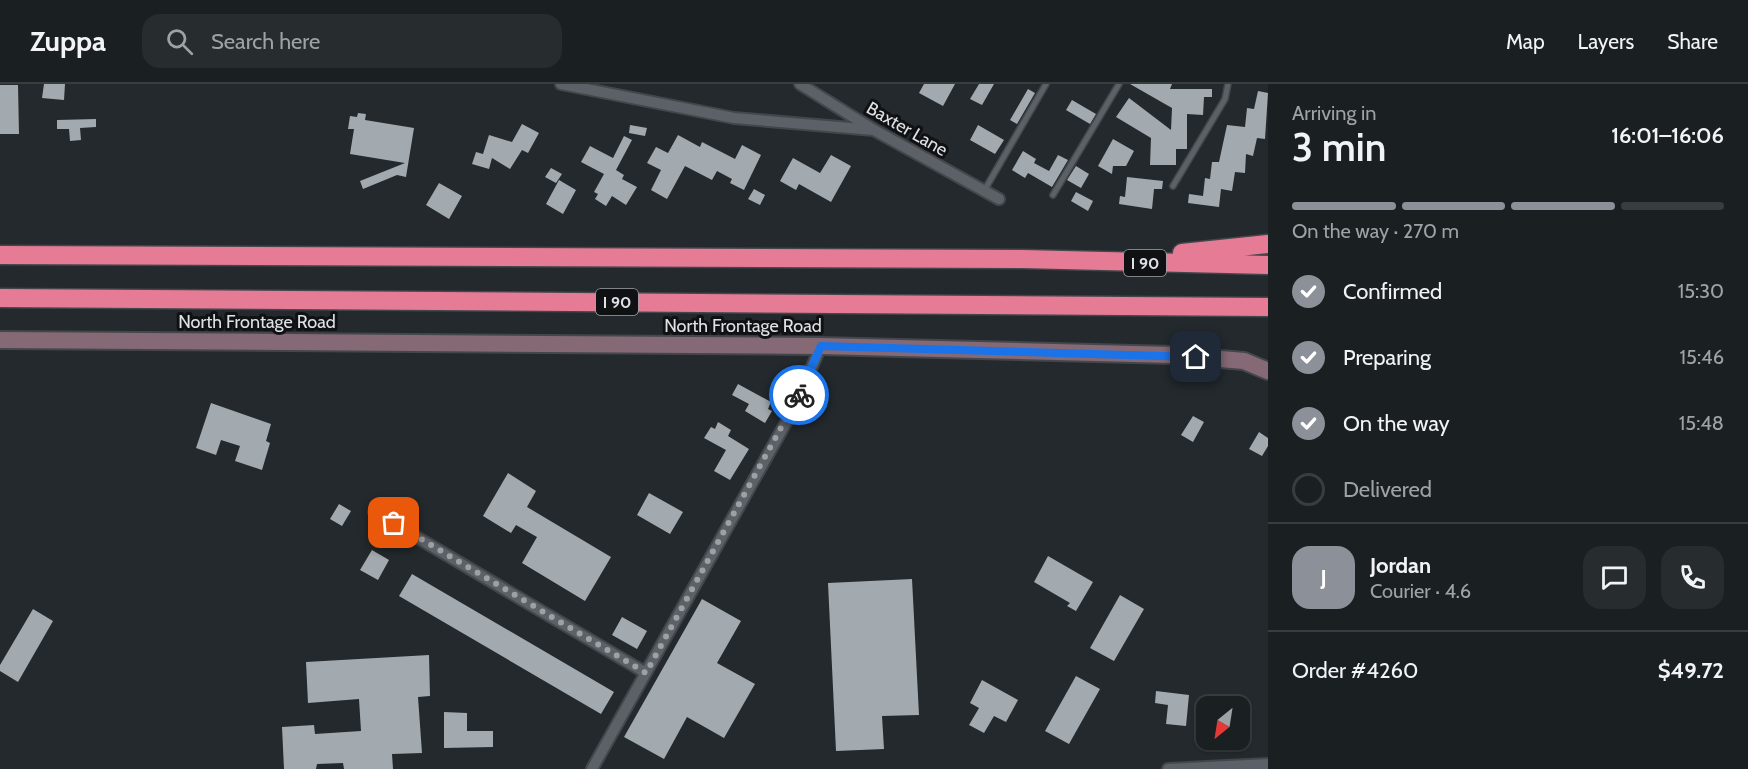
<!DOCTYPE html>
<meta charset="utf-8">
<style>
body{margin:0;font-family:Cabin,sans-serif;background:#272c2f;color:#f1f3f6;height:100vh;display:flex;flex-direction:column;font-size:22px;white-space:nowrap}
*{box-sizing:border-box;margin:0}
p{font-size:20px;color:#9fa2a5}
.icon{flex:none;width:33px;height:33px;fill:none;stroke:currentColor;stroke-width:2;stroke-linecap:round;stroke-linejoin:round}
.map{position:relative;flex:1;overflow:hidden}
.drawer{display:flex;flex-direction:column;background:#1a1f22;width:480px}
.drawer>*{flex:none}
.needle{width:39px;rotate:210deg}
.fabs{position:absolute;left:1196px;top:612px;display:grid;gap:12px}
.fabs a{display:grid;place-items:center;width:54px;height:54px;border-radius:12px;background:#1a1f22;box-shadow:0 2px 4px #0004,0 0 0 2px #383d40;font-size:30px}
.pin{position:absolute;display:grid;place-items:center;width:51px;height:51px;color:#fff;margin:-26px;border-radius:12px;box-shadow:0 3px 9px #0006}
.courier{position:absolute;display:grid;place-items:center;width:60px;height:60px;margin:-30px;border:4px solid #1a73e8;border-radius:50%;background:#fff;color:#222;box-shadow:0 2px 8px #0007}
.summary em{font-style:normal;font-weight:600}
.summary div{display:flex;flex-direction:column-reverse}
.summary{display:flex;align-items:center;justify-content:space-between;height:102px;padding:0 24px}
h1{font-size:39px;font-weight:600;line-height:45px}
.bar{display:grid;grid-template-columns:repeat(4,1fr);gap:9px 6px;align-content:center;height:72px;padding:0 24px}
.bar i{height:8px;border-radius:4px;background:#383d40}
.bar .current{background:#8c9099}
.bar p{grid-column:span 4}
.line{display:flex;align-items:center;gap:15px;padding:0 24px;border-top:2px solid #383d40}
.line div{flex:1}
.round{display:grid;place-items:center;flex:none;width:63px;height:63px;border-radius:18px;background:#272c2f}
ol{padding:0 24px;list-style:none}
li{display:flex;align-items:center;gap:18px;height:66px}
li p{margin-inline-start:auto}
li .icon{padding:6px;border-radius:50%;background:#8c9099;color:#fff;stroke-width:4}
li:last-child{color:#9fa2a5}
li i{width:33px;height:33px;border:3px solid #383d40;border-radius:50%}
header{display:flex;align-items:center;gap:36px;box-sizing:border-box;height:84px;padding:0 30px;background:#1a1f22;border-bottom:2px solid #383d40}
header strong{font-size:28px}
nav{display:flex;gap:33px;margin-inline-start:auto;font-size:21px}
.search{width:420px;height:54px;background:#272c2f;display:flex;align-items:center;gap:15px;box-sizing:border-box;padding:0 21px;border-radius:18px;color:#9fa2a5;font-size:22px}
main{display:flex;flex:1;min-height:0}
.map>svg:first-child{display:block}
</style>
<header>
<strong>Zuppa</strong>
<div class="search"><svg class="icon" aria-label="search" viewBox="0 0 24 24"><circle cx="10" cy="10" r="6"/><path d="M15 15l6 6"/></svg>Search here</div>
<nav><a>Map</a><a>Layers</a><a>Share</a></nav>
</header>
<main>
<div class="map">
<svg width="1268" height="685" viewBox="0 0 1268 685">
<rect width="100%" height="100%" fill="#23292d"/>
<!-- building -->
<path fill="#a3aaaf" d="M44,0H65L64,16L42,14Z
M924,0H955L943,22L919,9Z
M979,0H994L982,21L970,15Z
M1130,0H1172L1170,5H1212V13H1204L1203,31L1187,30V65H1176V81H1150L1151,54L1116,33L1129,14L1171,46L1172,24Z
M0,1H18L19,50H0Z
M1028,5L1035,9L1017,40L1010,36Z
M1258,7L1268,9L1265,55L1257,54L1253,72L1246,70L1245,89L1235,88L1232,107L1221,105L1219,123L1188,119L1189,110L1203,112L1205,94L1210,95L1212,78H1219L1227,41L1245,43L1247,24L1254,25Z
M1072,16L1096,30L1090,40L1066,26Z
M358,29L366,30L365,36L414,44L406,93L397,91L363,105L360,97L405,79L350,70L354,45H348L350,32L357,33Z
M96,35V43L80,44L81,56L70,57L69,45H57V36Z
M522,40L539,49L528,69L522,66L510,85L492,74L489,85L472,80L476,68L483,70L489,51L512,58Z
M630,41L647,44L645,52L629,49Z
M978,41L1004,56L995,70L970,56Z
M678,51L700,63L702,58L735,75L742,61L761,71L744,106L730,99L732,95L717,87L712,96L685,82L667,115L651,106L661,86L647,79L656,63L668,69Z
M624,52L632,56L616,86L624,91L622,95L637,103L626,121L612,112L606,122L595,115L598,110L594,108L604,90L581,78L590,62L613,74Z
M1113,55L1134,67L1126,82H1113L1112,90L1098,82Z
M1023,67L1036,75L1034,79L1049,87L1058,71L1068,76L1052,103L1028,89L1025,94L1012,86Z
M831,71L851,82L831,118L799,100L796,106L780,97L793,74L820,89Z
M1076,82L1089,90L1081,104L1067,96Z
M551,84L562,90L556,99L545,93Z
M1127,93L1163,97L1162,105H1154L1152,125L1119,120L1120,112L1125,113Z
M559,96L576,106L563,130L546,120Z
M439,99L462,112L449,135L426,121Z
M754,105L765,111L760,121L748,115Z
M1076,108L1093,117L1088,127L1071,117Z
M738,300L771,318L768,325L772,327L765,339L745,327L749,320L732,311Z
M211,319L271,340L266,357L270,359L262,386L235,377L240,362L221,356L216,371L196,364Z
M1193,332L1204,338L1193,358L1181,351Z
M718,338L731,346L728,352L749,365L730,396L714,387L726,366L704,354L711,343L715,345Z
M1259,348L1268,354V362L1262,372L1249,365Z
M508,389L536,407L527,423L611,473L585,517L522,479L537,453L516,441L511,449L483,432Z
M649,409L683,428L670,450L637,431Z
M339,420L351,427L342,442L330,435Z
M372,466L389,476L378,496L360,486Z
M1048,472L1093,498L1076,527L1067,522L1070,519L1034,498Z
M412,490L614,608L601,630L399,512Z
M912,495L919,631L882,632L884,665L836,667L828,499Z
M1120,511L1144,525L1114,577L1090,564Z
M702,515L741,537L717,579L755,600L724,654L687,633L664,675L624,653Z
M33,525L53,537L18,598L0,587V581Z
M622,533L647,547L637,565L612,551Z
M429,571L430,612L418,613L422,669L392,670L393,685H344L343,679L317,680L316,685H284L282,643L314,641L315,650L361,647L359,615L308,619L306,578Z
M1076,592L1100,605L1069,660L1045,647Z
M982,596L1018,616L1006,638L994,632L984,649L969,641L979,624L970,619Z
M1156,607L1189,611L1186,642L1166,640L1168,621L1155,619Z
M444,628L467,629V647H493V663L444,664Z"/>
<g fill="none" stroke-linecap="round" stroke-linejoin="round">
<defs>
<path id="lane" d="M1173,102L1225,15L1228,0
M984,107L1046,0
M1053,111L1119,0"/>
<path id="street" d="M561,0L734,34L874,46
M800,0L874,46L999,115
M374,428L646,589
M592,685L793,326L821,262
M1168,685L1268,680"/>
<path id="secondary" d="M0,256L821,262L1173,271L1244,277L1268,287"/>
<path id="highway" d="M1182,169L1268,160
M0,171L1022,175L1268,181
M0,214L1268,223"/>
</defs>
<!-- lane casing -->
<use href="#lane" stroke="#43474b" stroke-width="8"/>
<!-- street casing -->
<use href="#street" stroke="#43474b" stroke-width="14"/>
<!-- secondary casing -->
<use href="#secondary" stroke="#43474b" stroke-width="20"/>
<!-- highway casing -->
<use href="#highway" stroke="#43474b" stroke-width="21"/>
<!-- lane -->
<use href="#lane" stroke="#5b6166" stroke-width="5"/>
<!-- street -->
<use href="#street" stroke="#5b6166" stroke-width="10"/>
<!-- secondary -->
<use href="#secondary" stroke="#856974" stroke-width="16"/>
<!-- highway -->
<use href="#highway" stroke="#e67b96" stroke-width="18"/>
</g>
<g fill="none" stroke-linecap="round" stroke-linejoin="round">
<!-- done -->
<path stroke="#9da1a5" stroke-width="6" stroke-dasharray="0 10.8" d="M394,439L646,589L799,311"/>
<!-- route -->
<path stroke="#1a73e8" stroke-width="8" d="M799,311L821,262L1196,273"/>
</g>
<g text-anchor="middle" stroke-width="6" stroke-linejoin="round" paint-order="stroke">
<!-- shield labels -->
<g fill="#0f1113" stroke="#a0a3a6" stroke-width="1.5">
<rect x="1124" y="166" width="42" height="26" rx="4.5"/>
<rect x="596" y="205" width="42" height="26" rx="4.5"/>
</g>
<g font-size="16" font-weight="bold" fill="#dee2e5">
<text x="1145" y="185">I 90</text>
<text x="617" y="224">I 90</text>
</g>
<!-- street labels -->
<g font-size="18" fill="#dee2e5" stroke="#0f1113">
<text transform="translate(907 45) rotate(30)" y="6">Baxter Lane</text>
<text x="257" y="244">North Frontage Road</text>
<text x="743" y="248">North Frontage Road</text>
</g>
</g>
</svg>
<div class="fabs">
<a><svg class="needle" viewBox="-14 -14 28 28"><path d="M0-13l5 13h-10z" fill="#e53935"/><path d="M0 13l5-13h-10z" fill="#9fa2a5"/></svg></a>
</div>
<div class="pin" style="left:394px;top:439px;background:#ea580c"><svg class="icon" aria-label="bag" viewBox="0 0 24 24"><path d="M5 8h14l-1 12H6zM9 8a3 3 0 0 1 6 0"/></svg></div>
<div class="pin" style="left:1196px;top:273px;background:#1f2937"><svg class="icon" aria-label="home" viewBox="0 0 24 24"><path d="M3 11l9-7 9 7M6 9v11h12V9"/></svg></div>
<div class="courier" style="left:799px;top:311px"><svg class="icon" aria-label="bike" viewBox="0 0 24 24"><circle cx="6" cy="16" r="4"/><circle cx="18" cy="16" r="4"/><path d="M6 16l4-8h5l3 8M10 8l3 8H6M13 5h3"/></svg></div>
</div>
<section class="drawer">
<div class="summary"><div><h1>3 min</h1><p>Arriving in</p></div><em>16:01–16:06</em></div>
<div class="bar"><i class="current"></i><i class="current"></i><i class="current"></i><i></i><p>On the way · 270 m</p></div>
<ol>
<li><svg class="icon" aria-label="check" viewBox="0 0 24 24"><path d="M5 12l5 5 9-10"/></svg>Confirmed<p>15:30</p></li>
<li><svg class="icon" aria-label="check" viewBox="0 0 24 24"><path d="M5 12l5 5 9-10"/></svg>Preparing<p>15:46</p></li>
<li><svg class="icon" aria-label="check" viewBox="0 0 24 24"><path d="M5 12l5 5 9-10"/></svg>On the way<p>15:48</p></li>
<li><i></i>Delivered</li>
</ol>
<div class="line" style="height:108px"><b class="round" style="background:#8c9099;color:#fff">J</b><div><b>Jordan</b><p>Courier · 4.6</p></div><a class="round"><svg class="icon" aria-label="chat" viewBox="0 0 24 24"><path d="M4 5h16v11H9l-5 4z"/></svg></a><a class="round"><svg class="icon" aria-label="phone" viewBox="0 0 24 24"><path d="M5 4h4l2 5-3 2q2 4 5 5l2-3 5 2v4C11 20 4 13 5 4z"/></svg></a></div>
<div class="line" style="height:78px"><div>Order #4260</div><b>$49.72</b></div>
</section>
</main>
